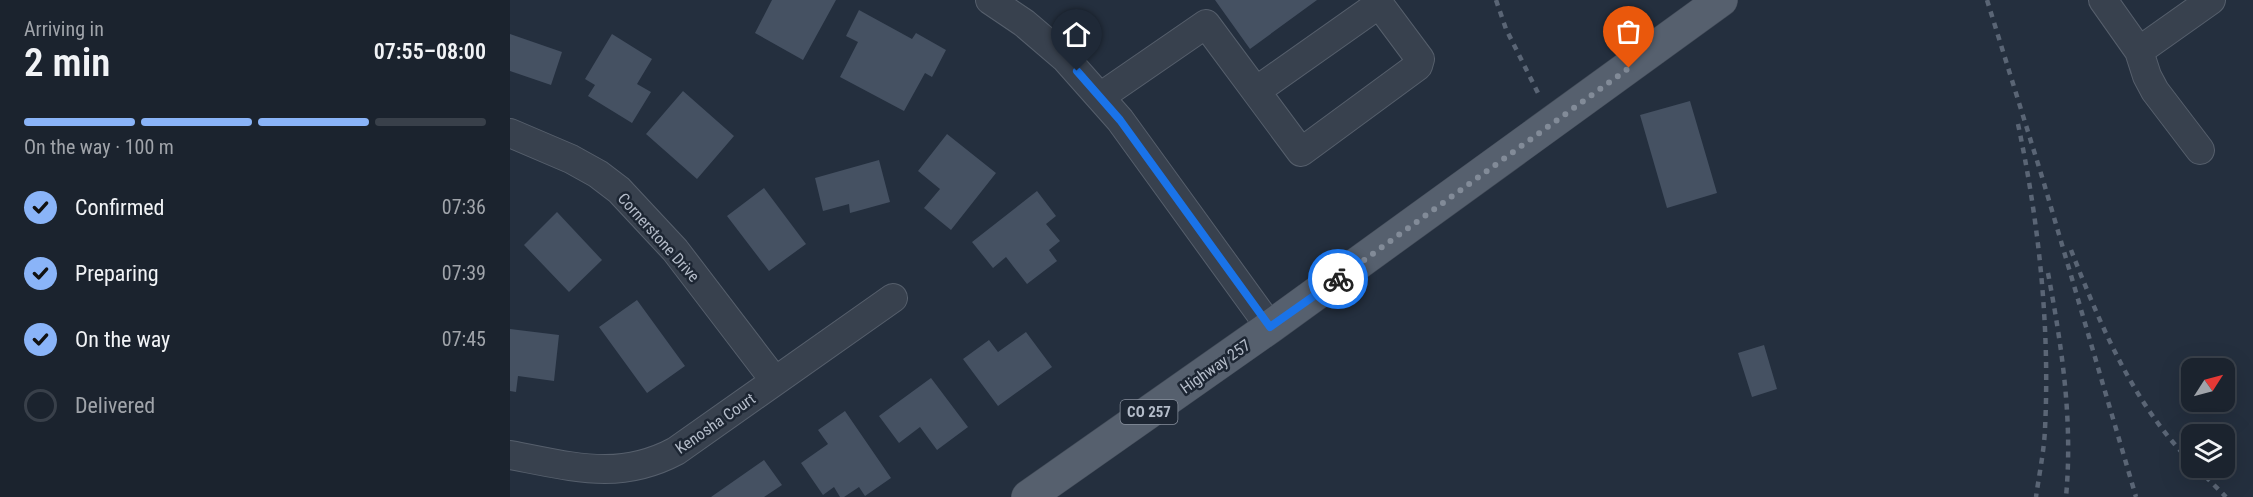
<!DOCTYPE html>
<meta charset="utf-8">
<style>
body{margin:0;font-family:"Roboto Condensed",sans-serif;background:#282f3a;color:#f1f3f6;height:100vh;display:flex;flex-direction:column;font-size:22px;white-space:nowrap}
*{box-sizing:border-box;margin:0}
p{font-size:20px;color:#a0a4aa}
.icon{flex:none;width:33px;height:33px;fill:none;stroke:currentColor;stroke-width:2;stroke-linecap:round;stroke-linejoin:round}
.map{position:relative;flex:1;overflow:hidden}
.panel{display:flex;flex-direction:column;background:#1b232e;width:510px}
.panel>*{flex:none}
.needle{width:39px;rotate:54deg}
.fabs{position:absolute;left:1671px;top:358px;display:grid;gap:12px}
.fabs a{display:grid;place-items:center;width:54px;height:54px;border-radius:12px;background:#1b232e;box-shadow:0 6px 24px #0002,0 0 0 2px #39404a;font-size:30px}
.pin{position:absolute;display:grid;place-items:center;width:51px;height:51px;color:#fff;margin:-62px -26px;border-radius:50% 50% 50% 0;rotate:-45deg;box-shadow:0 0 6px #0007}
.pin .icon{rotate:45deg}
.courier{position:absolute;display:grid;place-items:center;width:60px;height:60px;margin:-30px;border:4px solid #1a73e8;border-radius:50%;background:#fff;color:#222;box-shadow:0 2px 8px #0007}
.overview em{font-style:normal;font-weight:600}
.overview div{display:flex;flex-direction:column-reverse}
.overview{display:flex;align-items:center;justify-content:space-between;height:102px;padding:0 24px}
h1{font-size:39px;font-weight:600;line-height:45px}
.bar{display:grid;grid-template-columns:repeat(4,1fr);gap:9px 6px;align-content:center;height:72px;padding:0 24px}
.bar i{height:8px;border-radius:4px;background:#39404a}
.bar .selected{background:#8ab4f8}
.bar p{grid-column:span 4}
ol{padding:0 24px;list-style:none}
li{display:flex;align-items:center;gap:18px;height:66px}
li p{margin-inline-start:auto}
li .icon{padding:6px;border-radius:50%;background:#8ab4f8;color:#111;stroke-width:4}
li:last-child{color:#a0a4aa}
li i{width:33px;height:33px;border:3px solid #39404a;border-radius:50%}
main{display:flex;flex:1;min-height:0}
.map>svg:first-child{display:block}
</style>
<main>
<section class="panel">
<div class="overview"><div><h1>2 min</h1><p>Arriving in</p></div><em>07:55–08:00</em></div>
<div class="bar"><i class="selected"></i><i class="selected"></i><i class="selected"></i><i></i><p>On the way · 100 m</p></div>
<ol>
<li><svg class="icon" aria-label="check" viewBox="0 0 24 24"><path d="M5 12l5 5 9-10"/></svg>Confirmed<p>07:36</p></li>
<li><svg class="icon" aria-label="check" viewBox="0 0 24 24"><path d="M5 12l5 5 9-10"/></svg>Preparing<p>07:39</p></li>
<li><svg class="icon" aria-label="check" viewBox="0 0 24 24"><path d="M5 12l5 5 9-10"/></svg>On the way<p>07:45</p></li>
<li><i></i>Delivered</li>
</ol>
</section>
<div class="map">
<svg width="1743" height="497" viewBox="0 0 1743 497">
<rect width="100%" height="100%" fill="#242f3e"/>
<!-- building -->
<path fill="#455162" d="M262,0H326L293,60L245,33Z
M705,0H807L740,49Z
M349,10L402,39L406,33L436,50L422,77L415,73L394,111L330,77L348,42L336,36Z
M0,34L52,52L41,85L0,71Z
M102,34L142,59L127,84L141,92L122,123L78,96L85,85L75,79Z
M173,91L224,136L187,179L136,134Z
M1180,101L1207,193L1157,208L1130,115Z
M437,134L486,173L441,230L414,208L430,189L408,171Z
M369,160L380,202L340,213L339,204L313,211L305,178Z
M254,188L296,244L259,271L217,216Z
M527,191L546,216L536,224L550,241L539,250L547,261L517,284L496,257L483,268L462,242Z
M47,212L92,260L59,292L14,245Z
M127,300L175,366L137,393L89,327Z
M0,329L49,335L44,381L8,376L6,392L0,391Z
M516,332L542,367L488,406L453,359L479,340L488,352Z
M1254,345L1267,389L1242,397L1228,353Z
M421,378L458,427L427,450L410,427L389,443L369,416Z
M335,411L381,478L355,496L349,487L334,497H330L324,487L313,495L291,463L318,444L308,430Z
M254,460L272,485L254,497H201Z"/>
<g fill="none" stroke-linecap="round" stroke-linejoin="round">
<defs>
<path id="minor" d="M480,0L514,23L555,58L610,120L760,327
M1593,0L1629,51L1637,76L1645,91L1690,150
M1629,51L1701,0
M590,97L696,24L791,152L908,66L910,59L872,8L865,7L746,91
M0,133L61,159L88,174L109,190L165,250L265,381
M0,455C61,466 108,482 166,451L383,298"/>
<path id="major" d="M518,497L760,327L1211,0"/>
</defs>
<!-- minor casing -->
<use href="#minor" stroke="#565f6c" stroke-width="30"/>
<!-- major casing -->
<use href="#major" stroke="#414a57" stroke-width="34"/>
<!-- minor -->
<use href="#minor" stroke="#38414e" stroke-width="28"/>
<!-- major -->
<use href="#major" stroke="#56606e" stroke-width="33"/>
<!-- rail -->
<path stroke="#5a6575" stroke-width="4.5" stroke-dasharray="6 6" stroke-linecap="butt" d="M986,0L996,29L1029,95
M1477,0L1533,180L1626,497
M1508,124C1529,223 1540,327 1535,429C1534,452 1529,475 1526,497
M1561,250C1591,326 1623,404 1682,463
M1538,273C1552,347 1563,421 1556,497
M1687,468L1716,497"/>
</g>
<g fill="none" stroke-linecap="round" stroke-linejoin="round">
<!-- done -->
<path stroke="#828b98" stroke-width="6" stroke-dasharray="0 10.8" d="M828,279L1119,68"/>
<!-- route -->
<path stroke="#1a73e8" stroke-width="8" d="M567,71L610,120L760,327L828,279"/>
</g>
<g text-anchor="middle" stroke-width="5" stroke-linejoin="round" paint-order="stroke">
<!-- shield labels -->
<rect fill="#1d2633" stroke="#878f9c" stroke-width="1.5" x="610.5" y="400" width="57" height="24" rx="4.5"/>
<g font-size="15" font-weight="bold" fill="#b4bcc9">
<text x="639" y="417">CO 257</text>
</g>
<!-- street labels -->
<g font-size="16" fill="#b4bcc9" stroke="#1d2633">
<text transform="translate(149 237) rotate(48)" y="6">Cornerstone Drive</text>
<text transform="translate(705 366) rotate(-35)" y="6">Highway 257</text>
<text transform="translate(205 423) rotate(-35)" y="6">Kenosha Court</text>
</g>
</g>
</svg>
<div class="fabs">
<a><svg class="needle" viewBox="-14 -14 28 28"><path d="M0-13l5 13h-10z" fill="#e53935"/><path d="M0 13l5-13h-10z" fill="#a0a4aa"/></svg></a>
<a><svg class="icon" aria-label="layers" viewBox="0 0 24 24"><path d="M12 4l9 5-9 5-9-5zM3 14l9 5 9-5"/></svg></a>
</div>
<div class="pin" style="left:1119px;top:68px;background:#ea580c"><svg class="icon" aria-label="bag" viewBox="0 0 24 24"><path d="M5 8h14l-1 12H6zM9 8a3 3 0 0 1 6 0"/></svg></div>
<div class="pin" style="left:567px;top:71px;background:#1f2937"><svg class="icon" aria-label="home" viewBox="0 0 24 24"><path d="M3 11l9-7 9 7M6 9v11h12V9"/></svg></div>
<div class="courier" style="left:828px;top:279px"><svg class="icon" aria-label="bike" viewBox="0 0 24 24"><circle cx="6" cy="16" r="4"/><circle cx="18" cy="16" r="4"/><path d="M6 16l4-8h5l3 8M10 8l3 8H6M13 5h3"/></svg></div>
</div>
</main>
